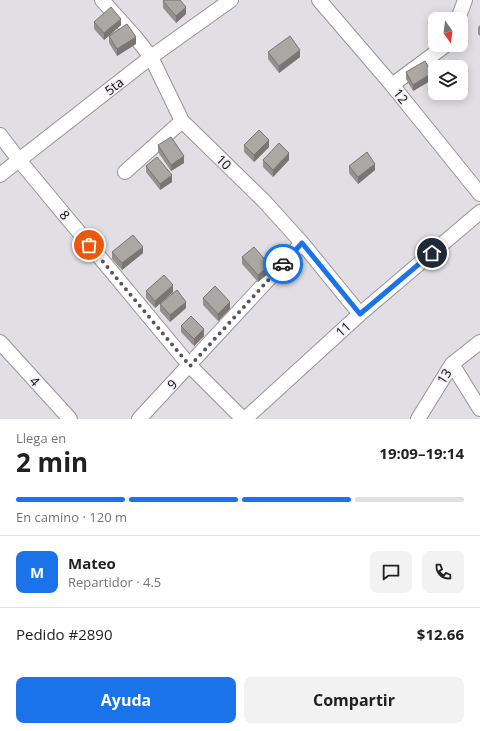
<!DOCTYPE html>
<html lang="es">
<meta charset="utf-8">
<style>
body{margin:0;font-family:"Open Sans",sans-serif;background:#f2f2f2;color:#202124;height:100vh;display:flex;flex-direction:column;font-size:15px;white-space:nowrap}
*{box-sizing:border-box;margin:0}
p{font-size:13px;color:#757577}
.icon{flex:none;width:22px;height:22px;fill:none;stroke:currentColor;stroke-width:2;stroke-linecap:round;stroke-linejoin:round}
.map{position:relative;height:419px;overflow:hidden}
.side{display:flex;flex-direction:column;background:#fff;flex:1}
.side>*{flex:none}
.needle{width:26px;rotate:166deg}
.tools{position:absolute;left:428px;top:12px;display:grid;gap:8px}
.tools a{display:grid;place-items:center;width:40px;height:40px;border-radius:8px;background:#fff;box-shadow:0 2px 10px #0003;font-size:20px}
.pin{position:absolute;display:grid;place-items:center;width:34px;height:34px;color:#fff;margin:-17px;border:2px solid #fff;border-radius:50%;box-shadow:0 1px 4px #0007}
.courier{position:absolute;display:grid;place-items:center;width:40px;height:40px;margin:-20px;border:3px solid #1a73e8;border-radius:50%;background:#fff;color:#222;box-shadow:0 1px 5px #0007}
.head em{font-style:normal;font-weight:700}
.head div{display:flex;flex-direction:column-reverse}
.head{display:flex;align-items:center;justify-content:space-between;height:68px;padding:0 16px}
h1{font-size:26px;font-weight:700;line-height:30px}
.bar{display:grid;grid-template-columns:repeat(4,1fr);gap:6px 4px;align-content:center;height:48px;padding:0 16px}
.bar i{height:5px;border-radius:3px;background:#e0e0e0}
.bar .on{background:#1a73e8}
.bar p{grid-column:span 4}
.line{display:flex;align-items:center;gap:10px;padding:0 16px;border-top:1px solid #e0e0e0}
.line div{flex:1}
.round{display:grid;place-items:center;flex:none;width:42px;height:42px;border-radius:8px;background:#f2f2f2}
.primary-button{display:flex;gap:8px;margin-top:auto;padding:8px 16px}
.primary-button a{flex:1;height:46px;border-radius:8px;background:#1a73e8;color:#fff;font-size:16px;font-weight:700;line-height:46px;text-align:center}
.primary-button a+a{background:#f2f2f2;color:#202124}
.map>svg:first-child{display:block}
</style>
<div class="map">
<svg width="480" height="419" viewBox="0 0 480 419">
<rect width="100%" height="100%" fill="#e1dfe4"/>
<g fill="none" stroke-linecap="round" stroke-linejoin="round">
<defs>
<path id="minor" d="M102,0L136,38L151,57L182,121L264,201L302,243L360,314
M319,0L392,85L480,194
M458,19L465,0
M392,85L446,45
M0,135L19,160L190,366L243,419
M125,172L182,121
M0,175L151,57L231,0
M0,342L70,419
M452,364L480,409
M139,419L302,243
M245,419L360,314L480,212
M418,419L452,364L480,342"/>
</defs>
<!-- minor casing -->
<use href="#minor" stroke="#959397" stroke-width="16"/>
<!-- minor -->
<use href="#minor" stroke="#fff" stroke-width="14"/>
</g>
<!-- wall -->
<path fill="#93908d" d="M163,1L186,14L176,23L163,8Z
M94,22L121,25L104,40L94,29Z
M480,25V36L478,34V27Z
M109,36L136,44L117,56L109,43Z
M268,52L300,57L279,73L268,59Z
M406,72L432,80L413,91L406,79Z
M158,145L184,163L171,171L158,152Z
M244,145L269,147L254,162L244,152Z
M263,160H289L273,177L263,167Z
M146,166L172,182L160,190L146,172Z
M349,166L375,170L358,184L349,173Z
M112,252L143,253L122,270L112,259Z
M242,257L270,272L258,282L242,264Z
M146,291L173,292L155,308L146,298Z
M203,298L230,309L218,321L203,305Z
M160,304L186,308L170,322L160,311Z
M181,326L204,336L194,346L181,332Z"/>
<!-- shaded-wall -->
<path fill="#787573" d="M186,7V14L176,23V16Z
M121,19V25L104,40V33Z
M136,37V44L117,56V49Z
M300,50V57L279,73V66Z
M432,73V80L413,91V85Z
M269,140V147L254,162V155Z
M289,153V160L273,177V170Z
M184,156V163L171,171V165Z
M375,164V170L358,184V177Z
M172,175V182L160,190V184Z
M143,247V253L122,270V263Z
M270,265V272L258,282V275Z
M173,285V292L155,308V301Z
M186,302V308L170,322V315Z
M230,302V309L218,321V314Z
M204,329V336L194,346V339Z"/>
<!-- building -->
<path fill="#aba7a4" stroke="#787573" d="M164,0H180L186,7L176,16L163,1Z
M111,7L121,19L104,33L94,22Z
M127,24L136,37L117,49L109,36Z
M290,36L300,50L279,66L268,52Z
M425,61L432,73L413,85L406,72Z
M259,130L269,140L254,155L244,145Z
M171,137L184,156L171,165L158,145Z
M279,143L289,153L273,170L263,160Z
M367,152L375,164L358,177L349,166Z
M157,157L172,175L160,184L146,166Z
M133,235L143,247L122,263L112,252Z
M254,247L270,265L258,275L242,257Z
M164,275L173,285L155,301L146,291Z
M215,286L230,302L218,314L203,298Z
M177,290L186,302L170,315L160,304Z
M191,316L204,329L194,339L181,326Z"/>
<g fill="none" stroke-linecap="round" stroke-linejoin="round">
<!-- done -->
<path stroke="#575658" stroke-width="4" stroke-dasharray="0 7.2" d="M89,245L190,366L283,264"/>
<!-- route -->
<path stroke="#1a73e8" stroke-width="5" d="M283,264L302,243L360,314L432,253"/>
</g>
<g text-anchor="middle" stroke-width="3" stroke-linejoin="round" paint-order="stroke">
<!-- street labels -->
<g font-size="13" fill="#0c0c0d" stroke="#eeecf1">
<text transform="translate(114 86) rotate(-38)" y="5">5ta</text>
<text transform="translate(401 96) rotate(51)" y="5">12</text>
<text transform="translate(224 162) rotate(44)" y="5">10</text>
<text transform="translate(65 215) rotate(50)" y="5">8</text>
<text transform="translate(343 329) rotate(-43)" y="5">11</text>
<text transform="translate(444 376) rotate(-58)" y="5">13</text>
<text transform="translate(35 381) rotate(47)" y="5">4</text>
<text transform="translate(172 384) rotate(-46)" y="5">9</text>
</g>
</g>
</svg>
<div class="tools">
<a><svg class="needle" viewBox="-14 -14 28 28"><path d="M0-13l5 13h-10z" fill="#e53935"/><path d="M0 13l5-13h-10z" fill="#757577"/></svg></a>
<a><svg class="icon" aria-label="layers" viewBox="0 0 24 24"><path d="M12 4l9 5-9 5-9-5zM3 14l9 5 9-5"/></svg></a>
</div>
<div class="pin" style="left:89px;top:245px;background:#ea580c"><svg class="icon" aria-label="bag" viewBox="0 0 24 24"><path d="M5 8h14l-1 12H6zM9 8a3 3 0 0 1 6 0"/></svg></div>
<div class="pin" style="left:432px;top:253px;background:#1f2937"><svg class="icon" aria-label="home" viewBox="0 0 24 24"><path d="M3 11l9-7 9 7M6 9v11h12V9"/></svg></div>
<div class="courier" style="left:283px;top:264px"><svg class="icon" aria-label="car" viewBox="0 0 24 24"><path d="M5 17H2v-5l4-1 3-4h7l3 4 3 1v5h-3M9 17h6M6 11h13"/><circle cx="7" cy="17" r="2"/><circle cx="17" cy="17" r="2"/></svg></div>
</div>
<section class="side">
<div class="head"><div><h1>2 min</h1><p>Llega en</p></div><em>19:09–19:14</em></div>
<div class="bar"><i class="on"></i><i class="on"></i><i class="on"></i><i></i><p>En camino · 120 m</p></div>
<div class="line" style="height:72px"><b class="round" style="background:#1a73e8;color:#fff">M</b><div><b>Mateo</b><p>Repartidor · 4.5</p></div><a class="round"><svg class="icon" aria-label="chat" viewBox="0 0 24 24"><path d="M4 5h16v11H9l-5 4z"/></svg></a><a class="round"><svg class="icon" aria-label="phone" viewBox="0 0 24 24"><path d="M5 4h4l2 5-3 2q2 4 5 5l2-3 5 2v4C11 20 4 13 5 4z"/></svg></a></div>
<div class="line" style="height:52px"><div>Pedido #2890</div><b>$12.66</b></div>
<div class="primary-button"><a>Ayuda</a><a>Compartir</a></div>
</section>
